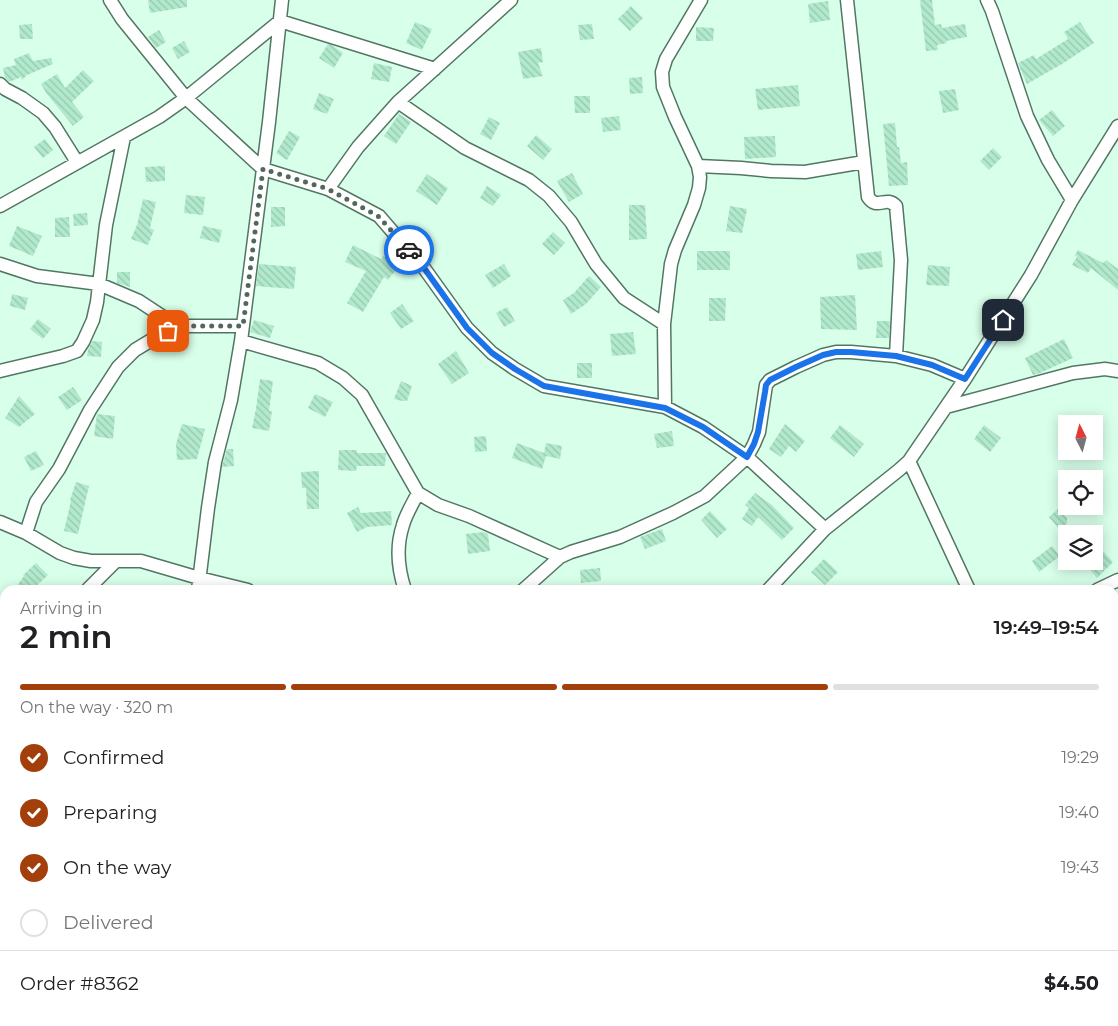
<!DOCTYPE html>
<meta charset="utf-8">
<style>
body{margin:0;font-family:Montserrat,sans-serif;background:#f6f6f6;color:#202124;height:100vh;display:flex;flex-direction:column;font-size:19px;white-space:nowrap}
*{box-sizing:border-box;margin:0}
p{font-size:16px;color:#757577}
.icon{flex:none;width:28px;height:28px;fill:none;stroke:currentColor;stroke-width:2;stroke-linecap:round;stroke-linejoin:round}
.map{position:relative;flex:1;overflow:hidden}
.sheet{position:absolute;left:0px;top:585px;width:1119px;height:441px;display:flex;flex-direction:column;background:#fff;border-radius:15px 15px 0 0;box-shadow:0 2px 12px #0003}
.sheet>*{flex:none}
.needle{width:32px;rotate:354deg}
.buttons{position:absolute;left:1058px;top:415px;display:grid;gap:10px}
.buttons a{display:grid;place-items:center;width:45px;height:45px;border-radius:0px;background:#fff;box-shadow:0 2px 12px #0003;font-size:25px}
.pin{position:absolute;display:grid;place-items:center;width:42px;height:42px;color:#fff;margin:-21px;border-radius:10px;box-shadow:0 2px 8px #0006}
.courier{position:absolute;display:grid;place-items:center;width:50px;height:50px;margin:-25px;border:4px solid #1a73e8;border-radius:50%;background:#fff;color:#222;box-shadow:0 1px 6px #0007}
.headline em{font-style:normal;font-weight:600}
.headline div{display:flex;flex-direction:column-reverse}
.headline{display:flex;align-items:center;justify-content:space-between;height:85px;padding:0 20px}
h1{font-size:32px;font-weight:600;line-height:38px}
.bar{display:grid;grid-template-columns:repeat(4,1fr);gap:8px 5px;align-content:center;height:60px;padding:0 20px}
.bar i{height:6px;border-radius:4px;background:#e0e0e0}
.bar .active{background:#a33f0a}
.bar p{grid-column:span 4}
.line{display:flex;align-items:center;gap:12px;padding:0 20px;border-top:1px solid #e0e0e0}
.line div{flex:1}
ol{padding:0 20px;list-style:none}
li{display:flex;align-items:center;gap:15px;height:55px}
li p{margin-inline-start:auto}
li .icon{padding:5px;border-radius:50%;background:#a33f0a;color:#fff;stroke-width:4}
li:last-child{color:#757577}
li i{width:28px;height:28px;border:2px solid #e0e0e0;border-radius:50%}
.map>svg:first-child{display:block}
</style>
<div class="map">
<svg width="1118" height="1026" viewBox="0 0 1118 1026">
<defs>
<pattern id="building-back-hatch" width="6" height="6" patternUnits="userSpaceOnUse" patternTransform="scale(1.25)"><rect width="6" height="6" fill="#b1e9cc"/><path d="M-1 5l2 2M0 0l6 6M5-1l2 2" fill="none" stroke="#97c7ae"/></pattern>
</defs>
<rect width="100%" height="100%" fill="#d8ffea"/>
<!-- building -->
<path fill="url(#building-back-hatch)" d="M148,0H187V7L150,13Z
M920,0H932L935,25L941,24L942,28L965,24L967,37L946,41L947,43L937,45L938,50L926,51Z
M828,1L830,20L810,23L808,4Z
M631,6L643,18L630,31L618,19Z
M415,22L432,29L422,50L406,43Z
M1080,22L1094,43L1062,64L1027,84L1018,63L1034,55L1036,59L1068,39L1064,32Z
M32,24L33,39H20L19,25Z
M592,24L594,39L580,40L578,25Z
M696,27L714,28L713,41H696Z
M159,30L166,42L156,48L148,37Z
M184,41L190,52L178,59L172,48Z
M328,44L333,46L343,53L334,68L319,58Z
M541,48L543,62L538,63L543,76L523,79L518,52Z
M29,53L33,61L51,58L53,64L27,75L22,80L21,77L9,82L5,78L3,68L16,65L14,59Z
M374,63L392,67L389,82L371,79Z
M83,70L94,81L72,102L84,117L73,126L47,94L41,84L57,74L65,88Z
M642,77L643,93L630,94L629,78Z
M798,85L800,106L758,110L755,89Z
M955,89L959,110L943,113L939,91Z
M319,93L334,99L327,114L313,109Z
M574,96H590V113H575Z
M1052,110L1065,126L1053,136L1039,120Z
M399,114L411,122L396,144L384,136Z
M619,116L621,130L603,132L601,118Z
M489,117L500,123L491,140L480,134Z
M895,123L897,147H899L901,163L907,162L908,185L889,186L883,124Z
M289,131L300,137L287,160L276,153Z
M536,135L552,149L543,160L527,146Z
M775,136L776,157L745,159L744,137Z
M45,139L53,150L43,158L34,147Z
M993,148L1002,157L989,170L980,161Z
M165,166V181L146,182L145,167Z
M572,173L583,194L569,202L557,181Z
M427,174L448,188L437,205L416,191Z
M487,186L501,195L493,206L480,198Z
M186,195L205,197L203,215L184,213Z
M143,199L156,202L150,228L154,230L148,245L131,239L137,225Z
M629,205H645L647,239L629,240Z
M730,206L747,209L742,233L726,231Z
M271,207H285V226L271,227Z
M87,213L88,225L74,226L73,214Z
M69,217L70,237H55V218Z
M17,226L42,236L33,256L9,246Z
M203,226L222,230L219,243L200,238Z
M553,232L565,243L554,255L542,244Z
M353,245L381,259L383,256L398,267L388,280L384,277L363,312L347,303L366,271L345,262Z
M1078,250L1103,263L1106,260L1118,269V290L1091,268L1088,273L1072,265L1077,257L1075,255Z
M697,251H730V270H697Z
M881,251L883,267L858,270L856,254Z
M259,264L296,267L294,289L256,286Z
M504,264L511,276L493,288L485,275Z
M928,265L950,267L949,286L926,285Z
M117,272H130V287L117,283Z
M589,276L601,287L586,304L571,314L563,300L574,293Z
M12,294L28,298L25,310L10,306Z
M855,295L857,330L821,329L820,297Z
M709,298H726L725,321H709Z
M402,304L414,321L401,329L390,313Z
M507,307L515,321L504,327L496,313Z
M38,319L51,329L43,339L30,329Z
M254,320L274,326L270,338L250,332Z
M877,321H890L889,338H876Z
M633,332L636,354L612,356L610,334Z
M1064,339L1073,358L1040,373L1033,375L1025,358Z
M92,341L102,342L101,357L87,356L88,350Z
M456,351L469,373L452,384L438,364Z
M577,363H592V378H577Z
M260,379L273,381L269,411H272L269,431L252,428L256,409Z
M401,381L412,386L407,401H402L394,399Z
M73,387L82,400L67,410L58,397Z
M315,394L333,402L325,417L308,408Z
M19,396L35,414L19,427L5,418Z
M97,414L115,416L113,439L94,436Z
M182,424L205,429L197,459L177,460L176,444Z
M785,424L805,441L796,452L789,446L781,457L769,449Z
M840,425L864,444L854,457L830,438Z
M984,425L1001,438L990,452L974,439Z
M672,431L674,446L657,448L654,434Z
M486,436L487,451L475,452L474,437Z
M517,443L544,453L546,443L562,446L560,459L546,456L542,469L512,458Z
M227,449H233L234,466L222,467Z
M339,450H357V453H386L385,466H357L356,471L338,470Z
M36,451L44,465L31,471L24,457Z
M319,471V509H307L306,488H302L301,472Z
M76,482L89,486L78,534L64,531L71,501L70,500Z
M755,493L772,505L794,528L782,540L758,517L752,526L742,519L749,508L745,505Z
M358,507L361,513L391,511L392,525L367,527L357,532L347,513Z
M1058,509L1067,518V523L1060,530L1049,517Z
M710,511L727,529L717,538L701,520Z
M662,529L666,541L645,549L640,537Z
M484,532L488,534L490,551L468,554L466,534Z
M1052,546L1060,556L1039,572L1032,561Z
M1103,551L1113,562L1097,578L1087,566L1092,561H1094V559Z
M824,559L838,572L825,585L811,572Z
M36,563L48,575L32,590H14L24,576L23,575Z
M600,568L601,581L581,583L580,570Z"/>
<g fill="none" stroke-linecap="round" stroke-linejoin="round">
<defs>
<path id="minor" d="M110,0L122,19L186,98L263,169L328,189L379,216L424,268L467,328L492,353L515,369L544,386L665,407L703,427L747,457L825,529
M847,0L868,197C877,211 886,195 896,206L901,260L896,356
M987,0L992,11L1027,116L1048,160L1072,200
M0,84L5,89L22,98L43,113L55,127L77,162
M398,102L465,148L529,180L549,196L571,222L596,264L624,298L664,324
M698,166L741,168L771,171L805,172L864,162
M328,189L358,147L398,102L511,0
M0,206L159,117L186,98L280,21L435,69
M0,264L37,276L99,284L139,301L177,326
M241,341L318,363L343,378L362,395L418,493L438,505L469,516L560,557
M0,371L63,356L77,351L83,342L93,320L97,302L106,225L124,137
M665,407L664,324L671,264L675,250L694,205L699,188L700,177L698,166L675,117L663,87L662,72L666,59L701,0
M946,407L1073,373L1105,369L1118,371
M909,461L969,590
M0,522L26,533L60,553L74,558L91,561H141L199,578L248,590
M26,533L36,502L59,469L90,410L118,367L135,350L158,336L177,326H243
M87,590L116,561
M198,590L208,508L215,462L231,400L241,341L269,122L282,0
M405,590C398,569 396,546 403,525C406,514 413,503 418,493
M523,590L560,557L571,552L620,537L673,513L705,496L747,457L754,444L759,432L766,385L770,380L796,367L823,355L836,352H851L896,356L932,365L965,379
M768,590L825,529L899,470L909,461L965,379L1031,275L1072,200L1118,126
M1097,590L1118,580
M0,677L5,672
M0,846H5
M1114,852L1118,855
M1114,975L1118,942
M748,1021L751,1026
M129,1026L130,1021
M526,1026L527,1021
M1107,1026L1108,1021"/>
</defs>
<!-- minor casing -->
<use href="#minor" stroke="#537664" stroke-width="15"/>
<!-- minor -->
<use href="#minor" stroke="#fff" stroke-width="12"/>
</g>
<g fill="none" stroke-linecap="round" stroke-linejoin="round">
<!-- done -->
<path stroke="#51695d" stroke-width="5" stroke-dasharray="0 9" d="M168,331L177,326H243L263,169L328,189L378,216L409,250"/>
<!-- route -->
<path stroke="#1a73e8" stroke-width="6" d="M409,250L424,268L467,328L492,353L515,369L544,386L665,408L703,427L747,457L754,444L758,432L765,392L766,385L770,380L796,367L823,355L836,352H851L896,356L932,365L965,379L1003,320"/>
</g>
</svg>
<div class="buttons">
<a><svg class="needle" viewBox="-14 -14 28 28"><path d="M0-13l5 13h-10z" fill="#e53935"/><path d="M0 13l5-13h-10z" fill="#757577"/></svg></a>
<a><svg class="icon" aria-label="locate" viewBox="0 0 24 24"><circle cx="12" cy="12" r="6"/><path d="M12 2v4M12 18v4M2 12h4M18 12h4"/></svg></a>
<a><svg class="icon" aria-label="layers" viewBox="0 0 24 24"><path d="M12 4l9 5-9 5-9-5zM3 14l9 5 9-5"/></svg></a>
</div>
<div class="pin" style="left:168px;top:331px;background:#ea580c"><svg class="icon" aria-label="bag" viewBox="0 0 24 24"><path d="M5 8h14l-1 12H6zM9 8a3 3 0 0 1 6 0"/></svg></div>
<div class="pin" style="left:1003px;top:320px;background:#1f2937"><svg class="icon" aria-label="home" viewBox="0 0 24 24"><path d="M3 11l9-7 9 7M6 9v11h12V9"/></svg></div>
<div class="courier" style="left:409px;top:250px"><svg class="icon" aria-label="car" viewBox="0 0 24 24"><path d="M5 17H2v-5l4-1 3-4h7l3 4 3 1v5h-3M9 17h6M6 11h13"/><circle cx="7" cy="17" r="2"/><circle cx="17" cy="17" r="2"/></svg></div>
<section class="sheet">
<div class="headline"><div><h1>2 min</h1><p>Arriving in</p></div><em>19:49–19:54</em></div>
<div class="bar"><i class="active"></i><i class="active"></i><i class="active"></i><i></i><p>On the way · 320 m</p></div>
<ol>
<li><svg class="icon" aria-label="check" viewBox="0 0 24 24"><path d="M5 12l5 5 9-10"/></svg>Confirmed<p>19:29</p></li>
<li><svg class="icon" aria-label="check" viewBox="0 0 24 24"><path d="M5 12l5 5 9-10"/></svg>Preparing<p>19:40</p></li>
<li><svg class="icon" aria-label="check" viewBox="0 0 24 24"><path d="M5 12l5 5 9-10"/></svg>On the way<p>19:43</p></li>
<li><i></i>Delivered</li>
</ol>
<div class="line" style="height:65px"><div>Order #8362</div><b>$4.50</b></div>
</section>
</div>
